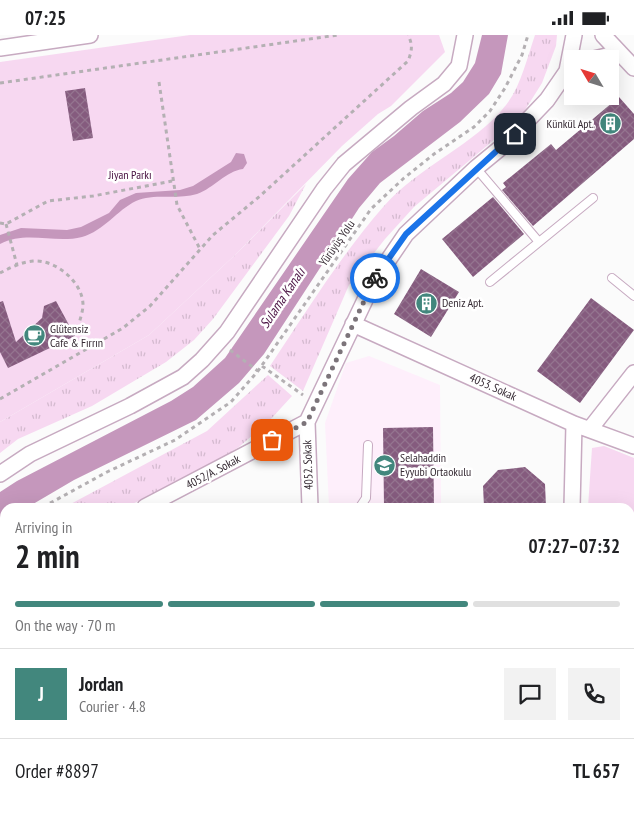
<!DOCTYPE html>
<meta charset="utf-8">
<style>
body{margin:0;font-family:"PT Sans Narrow",sans-serif;background:#f2f2f2;color:#202124;height:100vh;display:flex;flex-direction:column;font-size:19px;white-space:nowrap}
*{box-sizing:border-box;margin:0}
p{font-size:16px;color:#757577}
.icon{flex:none;width:28px;height:28px;fill:none;stroke:currentColor;stroke-width:2;stroke-linecap:round;stroke-linejoin:round}
.map{position:relative;flex:1;overflow:hidden}
.drawer{position:absolute;left:0px;top:468px;width:635px;height:311px;display:flex;flex-direction:column;background:#fff;border-radius:15px 15px 0 0;box-shadow:0 5px 20px #0002}
.drawer>*{flex:none}
.needle{width:32px;rotate:308deg}
.tools{position:absolute;left:564px;top:15px;display:grid;gap:10px}
.tools a{display:grid;place-items:center;width:55px;height:55px;border-radius:0px;background:#fff;box-shadow:0 5px 20px #0002;font-size:25px}
.pin{position:absolute;display:grid;place-items:center;width:42px;height:42px;color:#fff;margin:-21px;border-radius:10px;box-shadow:0 2px 8px #0006}
.courier{position:absolute;display:grid;place-items:center;width:50px;height:50px;margin:-25px;border:4px solid #1a73e8;border-radius:50%;background:#fff;color:#222;box-shadow:0 1px 6px #0007}
.overview em{font-style:normal;font-weight:700}
.overview div{display:flex;flex-direction:column-reverse}
.overview{display:flex;align-items:center;justify-content:space-between;height:85px;padding:0 15px}
h1{font-size:32px;font-weight:700;line-height:38px}
.bar{display:grid;grid-template-columns:repeat(4,1fr);gap:8px 5px;align-content:center;height:60px;padding:0 15px}
.bar i{height:6px;border-radius:4px;background:#e0e0e0}
.bar .active{background:#42877d}
.bar p{grid-column:span 4}
.line{display:flex;align-items:center;gap:12px;padding:0 15px;border-top:1px solid #e0e0e0}
.line div{flex:1}
.round{display:grid;place-items:center;flex:none;width:52px;height:52px;border-radius:0px;background:#f2f2f2}
.status{display:flex;justify-content:space-between;align-items:center;height:35px;padding:0 25px;background:#fff;direction:ltr}
.status svg{height:14px;fill:currentColor}
.map>svg:first-child{display:block}
</style>
<div class="status"><b>07:25</b><svg viewBox="0 0 49 12"><path d="M0 12V9h3v3zM5 12V6h3v6zM10 12V3h3v9zM15 12V0h3v12zM26 1h20v11H26zM47 4h2v5h-2z"/></svg></div>
<div class="map">
<svg width="634" height="778" viewBox="0 0 634 778">
<defs>
<pattern id="grass-tufts" width="24" height="20" patternUnits="userSpaceOnUse" patternTransform="scale(1.25)"><rect width="24" height="20" fill="#f7d8f1"/><path d="M3 7l-1-3M5 7V3M7 7l1-3M15 17l-1-3M17 17v-4M19 17l1-3" fill="none" stroke="#d4bacf"/></pattern>
<pattern id="building-cross-hatch" width="8" height="8" patternUnits="userSpaceOnUse" patternTransform="scale(1.25)"><rect width="8" height="8" fill="#855b7e"/><path d="M0 0l8 8M0 8l8-8" fill="none" stroke="#94748f"/></pattern>
</defs>
<rect width="100%" height="100%" fill="#fbfbfb"/>
<!-- built -->
<path fill="#feeffb" d="M369,321L440,350L441,472H329L325,388L346,328Z"/>
<!-- grass -->
<path fill="url(#grass-tufts)" d="M535,0H557L556,11L542,48L520,83L414,172L385,204L349,250L303,356L270,331C306,277 341,220 384,171C419,131 475,110 506,70C521,51 527,23 535,0Z
M306,149L289,181L213,284L194,305L166,327L92,371L18,404L0,418V387L149,300L235,220Z
M268,340L292,361L270,385L239,412L202,435L153,460L125,472H65L207,396Z
M5,524V665L0,656V530Z
M0,764L5,767V774H15L23,778H0Z
M236,774H270L275,778H242Z"/>
<!-- green -->
<path fill="#f7d8f1" d="M190,0H439L445,17L391,71L378,79L342,111L235,220L149,300L0,387V27Z
M604,411L634,423V624H630V472H588L592,413Z"/>
<!-- water -->
<path fill="#c597bc" d="M482,0H508L501,39L489,59L460,87L380,148L359,173L264,319L239,348L196,385L74,445L28,472H5V493L0,499V457L17,446L171,366L193,352L225,323L348,144L372,117L394,101L423,76L451,58L463,47L475,28Z
M236,118L244,119L247,128L243,134C226,136 214,153 197,159C178,165 152,158 136,166C117,175 104,196 82,202C54,209 27,195 0,209V200L21,193L67,195L81,192L109,178L120,165L136,158L180,155L193,151L231,127Z
M0,689L5,696V733L0,729Z
M100,774H199L207,778H113Z"/>
<!-- building -->
<path fill="url(#building-cross-hatch)" d="M85,53L93,103L73,106L65,56Z
M619,62L634,79V104L533,191L502,155L506,152L503,148L551,109L556,115Z
M493,162L524,199L473,242L442,204Z
M421,234L459,257L431,302L394,279Z
M591,263L634,295L580,368L537,336Z
M3,266L16,307L42,283L44,271L56,266L75,301L8,333L0,317V267Z
M433,392L434,472H384L383,393Z
M525,432L545,449L546,472H484L483,451L498,435Z"/>
<g fill="none" stroke-linecap="round" stroke-linejoin="round">
<defs>
<path id="service" d="M476,133L539,207
M612,243L634,261
M490,247L593,163
M360,472L366,463L368,410"/>
<path id="minor" d="M603,0L634,33
M0,13L90,0
M594,24L619,18
M353,289L574,389L634,411
M590,394L634,338
M0,439L30,419L130,371L183,342L202,325L227,297L324,154L344,129L411,73L444,49L459,31L465,0
M145,472L307,387
M310,472L307,387L374,246L406,199L476,133L504,110L547,65L567,36L574,0
M572,472L574,389
M630,645H634
M0,744L5,747
M63,774L78,778
M308,778V774"/>
</defs>
<!-- service casing -->
<use href="#service" stroke="#c7aac1" stroke-width="10"/>
<!-- minor casing -->
<use href="#minor" stroke="#c7aac1" stroke-width="18"/>
<!-- path -->
<path stroke="#b4b0b3" stroke-width="3" stroke-dasharray="4 4" stroke-linecap="butt" d="M159,47L177,170L200,214
M0,48L338,0
M0,188L6,189L48,166L93,161L172,146
M6,189L17,230
M0,238C10,233 21,227 33,226C55,224 83,247 83,270C83,276 80,284 79,289
M230,315L258,336
M262,331L303,360
M0,364L123,293L150,271L213,200L260,161L408,26C412,16 413,10 408,0
M43,472L107,437L175,405L231,367L258,336L371,174L404,143L434,119L474,92L490,76L505,53L522,20L528,0
M0,513L5,506
M0,671L5,680
M33,774L44,778
M220,774L227,778"/>
<!-- service -->
<use href="#service" stroke="#fff" stroke-width="8"/>
<!-- minor -->
<use href="#minor" stroke="#fff" stroke-width="15"/>
</g>
<g fill="none" stroke-linecap="round" stroke-linejoin="round">
<!-- done -->
<path stroke="#7c747a" stroke-width="5" stroke-dasharray="0 9" d="M272,405L307,387L375,243"/>
<!-- route -->
<path stroke="#1a73e8" stroke-width="6" d="M375,243L406,199L515,99"/>
</g>
<!-- icons -->
<defs>
<symbol id="building-disc" viewBox="-11 -11 22 22"><circle r="9.5" fill="#42877d" stroke="#fff"/><path d="M-4-6H4V6H1V3H-1V6H-4ZM-2.5-4.3h1.7v1.8h-1.7ZM.8-4.3h1.7v1.8H.8ZM-2.5-1h1.7V.8h-1.7ZM.8-1h1.7V.8H.8Z" fill="#fff"/></symbol>
<symbol id="cafe-disc" viewBox="-11 -11 22 22"><circle r="9.5" fill="#42877d" stroke="#fff"/><path d="M-5.5-4.5H6V0H3Q3 3.5 0 3.5H-2.5Q-5.5 3.5-5.5 0ZM3-3.2v2h1.7v-2ZM-6 4.5H4V6H-6Z" fill="#fff"/></symbol>
<symbol id="school-disc" viewBox="-11 -11 22 22"><circle r="9.5" fill="#42877d" stroke="#fff"/><path d="M0-5L7-2L0 1L-7-2ZM-4 1L0 2.5L4 1V4Q0 6-4 4Z" fill="#fff"/></symbol>
</defs>
<g fill-rule="evenodd">
<use href="#building-disc" x="598" y="76" width="25" height="25"/>
<use href="#building-disc" x="414" y="256" width="25" height="25"/>
<use href="#cafe-disc" x="22" y="288" width="25" height="25"/>
<use href="#school-disc" x="372" y="418" width="25" height="25"/>
</g>
<g text-anchor="middle" stroke-width="5" stroke-linejoin="round" paint-order="stroke">
<!-- poi labels -->
<g font-size="12" fill="#372c35" stroke="#fff" text-anchor="start">
<text x="594" y="93" text-anchor="end">Künkül Apt.</text>
<text x="442" y="272">Deniz Apt.</text>
<text x="50" y="298">Glütensiz<tspan x="50" dy="14">Cafe &amp; Fırrın</tspan></text>
<text x="400" y="427">Selahaddin<tspan x="400" dy="14">Eyyubi Ortaokulu</tspan></text>
</g>
<!-- park labels -->
<g font-size="12" fill="#460f3f" stroke="#fff">
<text x="130" y="144">Jiyan Parkı</text>
</g>
<!-- street labels -->
<g font-size="12" fill="#372c35" stroke="#fff">
<text transform="translate(337 208) rotate(-55)" y="4">Yürüyüş Yolu</text>
<text transform="translate(493 352) rotate(24)" y="4">4053. Sokak</text>
<text transform="translate(308 430) rotate(-92)" y="4">4052. Sokak</text>
<text transform="translate(213 437) rotate(-28)" y="4">4052/A. Sokak</text>
</g>
<!-- water labels -->
<g font-size="14" font-style="italic" fill="#4d1646" stroke="#fff">
<text transform="translate(282 263) rotate(-56)" y="5">Sulama Kanalı</text>
</g>
</g>
</svg>
<div class="tools">
<a><svg class="needle" viewBox="-14 -14 28 28"><path d="M0-13l5 13h-10z" fill="#e53935"/><path d="M0 13l5-13h-10z" fill="#757577"/></svg></a>
</div>
<div class="pin" style="left:272px;top:405px;background:#ea580c"><svg class="icon" aria-label="bag" viewBox="0 0 24 24"><path d="M5 8h14l-1 12H6zM9 8a3 3 0 0 1 6 0"/></svg></div>
<div class="pin" style="left:515px;top:99px;background:#1f2937"><svg class="icon" aria-label="home" viewBox="0 0 24 24"><path d="M3 11l9-7 9 7M6 9v11h12V9"/></svg></div>
<div class="courier" style="left:375px;top:243px"><svg class="icon" aria-label="bike" viewBox="0 0 24 24"><circle cx="6" cy="16" r="4"/><circle cx="18" cy="16" r="4"/><path d="M6 16l4-8h5l3 8M10 8l3 8H6M13 5h3"/></svg></div>
<section class="drawer">
<div class="overview"><div><h1>2 min</h1><p>Arriving in</p></div><em>07:27–07:32</em></div>
<div class="bar"><i class="active"></i><i class="active"></i><i class="active"></i><i></i><p>On the way · 70 m</p></div>
<div class="line" style="height:90px"><b class="round" style="background:#42877d;color:#fff">J</b><div><b>Jordan</b><p>Courier · 4.8</p></div><a class="round"><svg class="icon" aria-label="chat" viewBox="0 0 24 24"><path d="M4 5h16v11H9l-5 4z"/></svg></a><a class="round"><svg class="icon" aria-label="phone" viewBox="0 0 24 24"><path d="M5 4h4l2 5-3 2q2 4 5 5l2-3 5 2v4C11 20 4 13 5 4z"/></svg></a></div>
<div class="line" style="height:65px"><div>Order #8897</div><b>TL 657</b></div>
</section>
</div>
